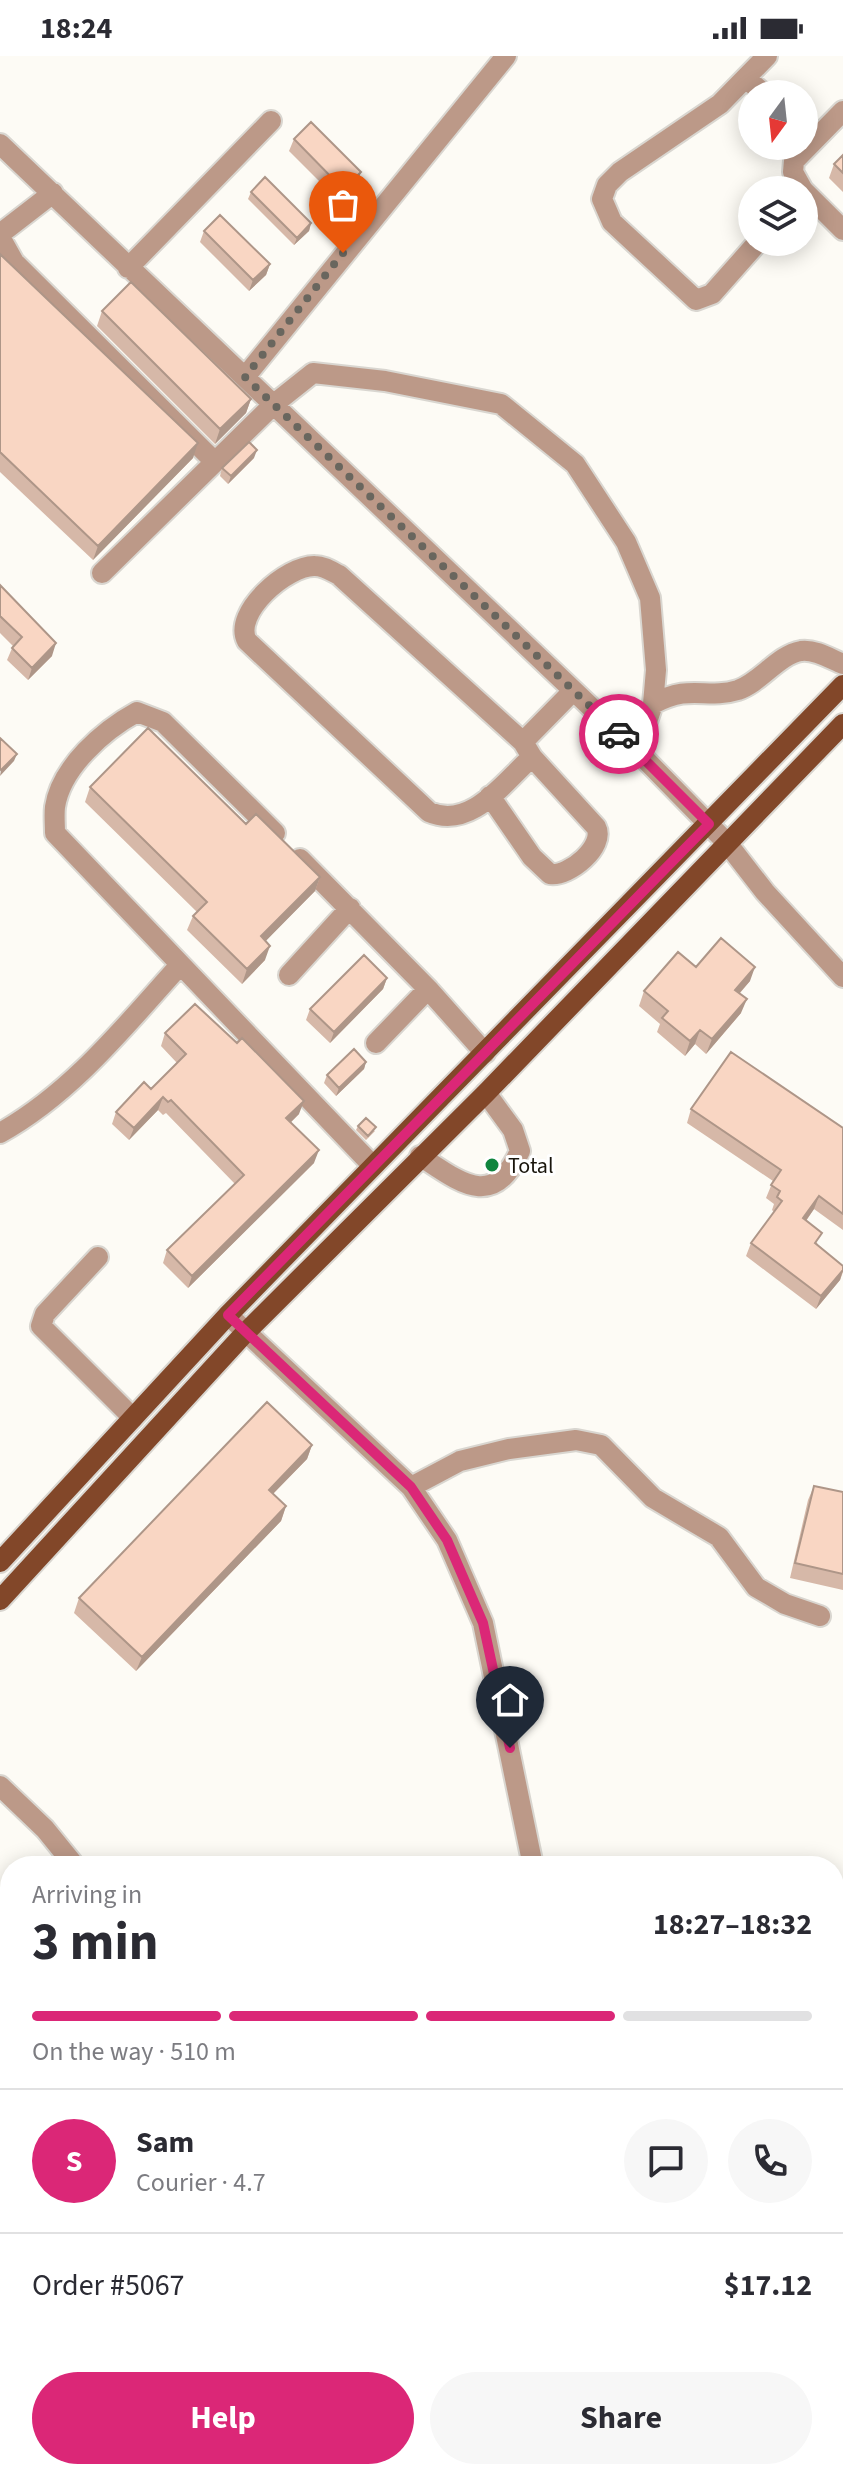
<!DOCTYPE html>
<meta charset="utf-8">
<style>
body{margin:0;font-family:"Source Sans 3",sans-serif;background:#f7f7f7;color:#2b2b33;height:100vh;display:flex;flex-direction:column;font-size:30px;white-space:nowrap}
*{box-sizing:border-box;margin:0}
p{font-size:26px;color:#7c7c81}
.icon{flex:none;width:44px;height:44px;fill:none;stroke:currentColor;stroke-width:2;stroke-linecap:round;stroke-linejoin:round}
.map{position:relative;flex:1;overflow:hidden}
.side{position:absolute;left:0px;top:1800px;width:844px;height:624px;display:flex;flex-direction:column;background:#fff;border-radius:32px 32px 0 0;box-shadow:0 4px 20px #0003}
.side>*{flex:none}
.needle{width:52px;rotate:195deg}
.tools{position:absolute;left:738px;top:24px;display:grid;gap:16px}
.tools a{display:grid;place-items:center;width:80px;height:80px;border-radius:50%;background:#fff;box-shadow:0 4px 20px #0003;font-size:40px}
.pin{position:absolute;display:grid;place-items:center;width:68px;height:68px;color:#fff;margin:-82px -34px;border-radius:50% 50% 50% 0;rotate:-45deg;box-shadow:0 0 8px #0007}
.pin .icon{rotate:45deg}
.courier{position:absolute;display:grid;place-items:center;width:80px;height:80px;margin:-40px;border:6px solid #db2777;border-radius:50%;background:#fff;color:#222;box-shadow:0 2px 10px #0007}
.head em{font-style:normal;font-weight:700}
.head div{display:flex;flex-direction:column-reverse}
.head{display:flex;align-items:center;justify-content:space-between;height:136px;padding:0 32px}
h1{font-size:52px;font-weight:700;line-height:60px}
.bar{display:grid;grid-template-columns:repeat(4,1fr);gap:12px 8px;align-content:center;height:96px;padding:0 32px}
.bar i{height:10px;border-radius:6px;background:#e1e1e2}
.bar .on{background:#db2777}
.bar p{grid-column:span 4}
.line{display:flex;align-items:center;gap:20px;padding:0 32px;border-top:2px solid #e1e1e2}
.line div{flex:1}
.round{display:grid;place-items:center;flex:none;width:84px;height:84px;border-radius:42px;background:#f7f7f7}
.cta{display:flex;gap:16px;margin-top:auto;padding:16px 32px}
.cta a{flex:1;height:92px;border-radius:48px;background:#db2777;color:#fff;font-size:32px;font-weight:700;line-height:92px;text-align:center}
.cta a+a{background:#f7f7f7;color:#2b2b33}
.status{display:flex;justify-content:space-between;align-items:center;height:56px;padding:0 40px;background:#fff;direction:ltr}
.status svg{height:22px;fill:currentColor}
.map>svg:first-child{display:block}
</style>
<div class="status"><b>18:24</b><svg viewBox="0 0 49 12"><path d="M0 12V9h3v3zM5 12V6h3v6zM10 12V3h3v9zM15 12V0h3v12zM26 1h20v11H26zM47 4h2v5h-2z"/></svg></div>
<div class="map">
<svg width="843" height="2424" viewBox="0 0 843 2424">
<rect width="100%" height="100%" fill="#fdfbf5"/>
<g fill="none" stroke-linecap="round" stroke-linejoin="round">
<defs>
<path id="minor" d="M746,22L764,38
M0,88L637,695L727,787L765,836L843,921
M803,134L793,116L794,105L843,55
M804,135L843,174
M0,178L53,137
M0,181L14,206L215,406
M758,186L712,238L696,244L612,166L602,143L607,129L620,116L720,48L767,0
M128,212L271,65
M245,321L506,0
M102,517L274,348L313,317L385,325L501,348L575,408L626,486L650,542L656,614L653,648L637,695
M653,648C692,627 705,644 738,634C761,626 778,599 801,595C815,593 831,603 843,608
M523,686L572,636
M490,740L532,801L550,818C569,821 606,790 596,771L532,701L523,686L339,519C331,515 324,510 315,510C287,509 232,557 247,585L429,756C471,774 503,727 532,701
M275,777L163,666L137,656C104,674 61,711 55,751C54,759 55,769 55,777L373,1110
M300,803L428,933L485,997
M289,919L350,852
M376,987L428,933
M0,1077C72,1037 125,970 180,909
M420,1100C460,1126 493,1155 520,1095L513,1074L486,1037
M98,1201L45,1258L41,1270L133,1362
M228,1259L411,1431L447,1484L483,1567L533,1810
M411,1431L460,1405L509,1393L576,1384L601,1389L653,1442L719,1481L756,1531L785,1548L820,1560
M0,1730L45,1773L75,1810
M834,2021L843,2013
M834,2167L843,2158
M834,2379L843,2378
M99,2414L102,2424
M235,2414L237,2424
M584,2414L586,2424
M737,2414L741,2424
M659,2419L675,2414"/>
<path id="major" d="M0,1506L228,1259L843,629
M0,1544L245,1277L486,1037L843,668"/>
</defs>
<!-- minor casing -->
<use href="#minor" stroke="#d9d6d0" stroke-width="24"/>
<!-- major casing -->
<use href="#major" stroke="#d9d6d0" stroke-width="24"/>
<!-- minor -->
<use href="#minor" stroke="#bc9988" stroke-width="20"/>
<!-- major -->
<use href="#major" stroke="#824729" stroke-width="20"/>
</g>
<!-- wall -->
<path fill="#d6b8a8" d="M294,83L361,116L357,127L339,145L289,95Z
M843,99V136L829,122L834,108Z
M251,136L311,167L309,175L294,189L248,143Z
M204,175L270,208L266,219L249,235L200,186Z
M0,198L193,402L93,504L0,416Z
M102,255L251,343L246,357L215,388L97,270Z
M254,402L228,428L220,420L222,412Z
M0,529L52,600L28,624L7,604L13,590L0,577Z
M90,731L246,768L320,821L315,835L265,885V904L242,928L187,874L193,860L197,856L85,746Z
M696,911L750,925L740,937L741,957L706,998L695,988L685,1000L657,976L660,968L639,950L644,935Z
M387,922L383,933L330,987L306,964L310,953Z
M165,977L299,1058L291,1066L314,1107L188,1232L163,1207L167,1194L235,1128L166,1057L163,1059L158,1054L129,1084L112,1068L116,1056L151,1033L177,1007L161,990Z
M366,1006L364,1013L336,1040L324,1027L327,1019Z
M691,1053L843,1072V1174L814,1153L806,1165L818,1189L843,1210V1216L840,1224L816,1253L746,1200L751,1187L774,1156L772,1154L774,1148L766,1142L773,1125L687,1067Z
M358,1070L375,1075L366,1084L356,1074Z
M312,1389L307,1403L273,1438L286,1450L281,1465L136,1615L74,1557L79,1542Z
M814,1430L843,1436V1534L790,1522L808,1444Z
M183,2414H231L237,2424H186Z
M435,2414H532L529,2424H437Z"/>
<!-- shaded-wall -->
<path fill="#ae9688" d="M361,116L357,127L339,145L343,133Z
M311,167L309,175L294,189L297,182Z
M270,208L266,219L249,235L253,224Z
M251,343L246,357L215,388L220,373Z
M198,387L193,402L93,504L98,490Z
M257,394L254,402L228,428L231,420Z
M56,587L52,600L28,624L32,612Z
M17,698L14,705L0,720L1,714Z
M320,821L315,835L256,895L261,880Z
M270,890L265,904L242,928L247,913Z
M755,911L750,925L730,948L735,934Z
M387,922L383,933L330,987L334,976Z
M747,943L741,957L706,998L712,983Z
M700,974L695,988L685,1000L690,985Z
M366,1006L364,1013L336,1040L339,1032Z
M163,1041L158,1054L129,1084L134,1072Z
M304,1045L299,1058L282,1075L286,1062Z
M319,1094L314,1107L188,1232L192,1220Z
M819,1140L814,1153L798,1176L803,1162Z
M843,1214L840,1224L816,1253L821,1240Z
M312,1389L307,1403L263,1448L269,1434Z
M286,1450L281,1465L136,1615L142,1601Z
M10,2278V2290L0,2294V2282Z
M532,2416L529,2424H496Z"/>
<!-- building -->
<path fill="#f9d6c3" stroke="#ae9688" stroke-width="2" d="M311,66L361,116L343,133L294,83Z
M843,99V117L834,108Z
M265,121L311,167L297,182L251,136Z
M220,159L270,208L253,224L204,175Z
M0,198L198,387L98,490L0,396Z
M131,226L251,343L220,373L102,255Z
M249,386L257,394L231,420L222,412Z
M0,529L56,587L32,612L12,592L22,581L0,560Z
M148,672L246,768L256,758L320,821L261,880L270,890L247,913L193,860L207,846L90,731Z
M0,682L17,698L1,714L0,713Z
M721,882L755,911L735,934L747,943L712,983L700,974L690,985L662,962L668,955L644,935L678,896L696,911Z
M364,899L387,922L334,976L310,953Z
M195,948L237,987L242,982L304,1045L286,1062L319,1094L192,1220L167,1194L244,1119L171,1044L168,1046L163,1041L134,1072L116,1056L144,1026L151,1033L186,998L165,977Z
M354,993L366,1006L339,1032L327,1019Z
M731,996L843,1072V1158L819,1140L803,1162L822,1177L815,1187L843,1210V1214L821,1240L751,1187L782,1145L777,1141L780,1135L771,1129L781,1114L691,1053Z
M366,1062L376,1071L368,1080L358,1070Z
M267,1346L312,1389L269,1434L286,1450L142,1601L79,1542Z
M814,1430L843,1436V1518L795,1507Z
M10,2225V2278L0,2282V2229Z
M192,2414H231L236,2420L237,2424H194Z
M443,2414H532V2416L496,2424H446Z"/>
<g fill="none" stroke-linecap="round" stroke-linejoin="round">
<!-- done -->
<path stroke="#69665e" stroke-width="8" stroke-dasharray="0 14.4" d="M343,197L245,321L619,678"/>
<!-- route -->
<path stroke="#db2777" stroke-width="10" d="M510,1692L483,1567L447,1484L411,1431L228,1259L709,768L619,678"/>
</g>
<!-- markers -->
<circle fill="#10853e" stroke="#fff" stroke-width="3" cx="492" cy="1109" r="8"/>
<g text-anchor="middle" stroke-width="6" stroke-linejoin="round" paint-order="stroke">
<!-- poi labels -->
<g font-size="22" fill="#19150c" stroke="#fff" text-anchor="start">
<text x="508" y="1117">Total</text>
</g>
</g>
</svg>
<div class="tools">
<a><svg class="needle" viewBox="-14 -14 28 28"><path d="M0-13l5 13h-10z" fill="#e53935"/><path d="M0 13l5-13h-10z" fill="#7c7c81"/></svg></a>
<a><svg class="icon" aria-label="layers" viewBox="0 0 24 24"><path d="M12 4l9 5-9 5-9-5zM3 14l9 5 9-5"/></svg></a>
</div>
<div class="pin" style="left:343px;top:197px;background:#ea580c"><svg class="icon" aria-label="bag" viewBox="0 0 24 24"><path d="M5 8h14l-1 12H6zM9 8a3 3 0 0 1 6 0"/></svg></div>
<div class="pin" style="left:510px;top:1692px;background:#1f2937"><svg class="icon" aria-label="home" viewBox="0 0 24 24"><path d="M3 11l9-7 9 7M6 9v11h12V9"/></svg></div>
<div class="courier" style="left:619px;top:678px"><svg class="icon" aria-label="car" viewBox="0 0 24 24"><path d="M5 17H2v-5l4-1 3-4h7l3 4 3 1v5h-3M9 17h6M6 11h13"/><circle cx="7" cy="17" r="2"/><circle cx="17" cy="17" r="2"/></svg></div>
<section class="side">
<div class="head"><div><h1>3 min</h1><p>Arriving in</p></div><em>18:27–18:32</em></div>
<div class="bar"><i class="on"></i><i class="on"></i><i class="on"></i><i></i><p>On the way · 510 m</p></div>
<div class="line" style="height:144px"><b class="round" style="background:#db2777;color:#fff">S</b><div><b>Sam</b><p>Courier · 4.7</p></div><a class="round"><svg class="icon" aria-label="chat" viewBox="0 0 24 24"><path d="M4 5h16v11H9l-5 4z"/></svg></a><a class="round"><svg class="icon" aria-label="phone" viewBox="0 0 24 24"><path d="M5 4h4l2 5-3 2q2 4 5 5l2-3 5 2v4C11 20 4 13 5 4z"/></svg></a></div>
<div class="line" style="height:104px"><div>Order #5067</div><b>$17.12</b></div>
<div class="cta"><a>Help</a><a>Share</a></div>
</section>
</div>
